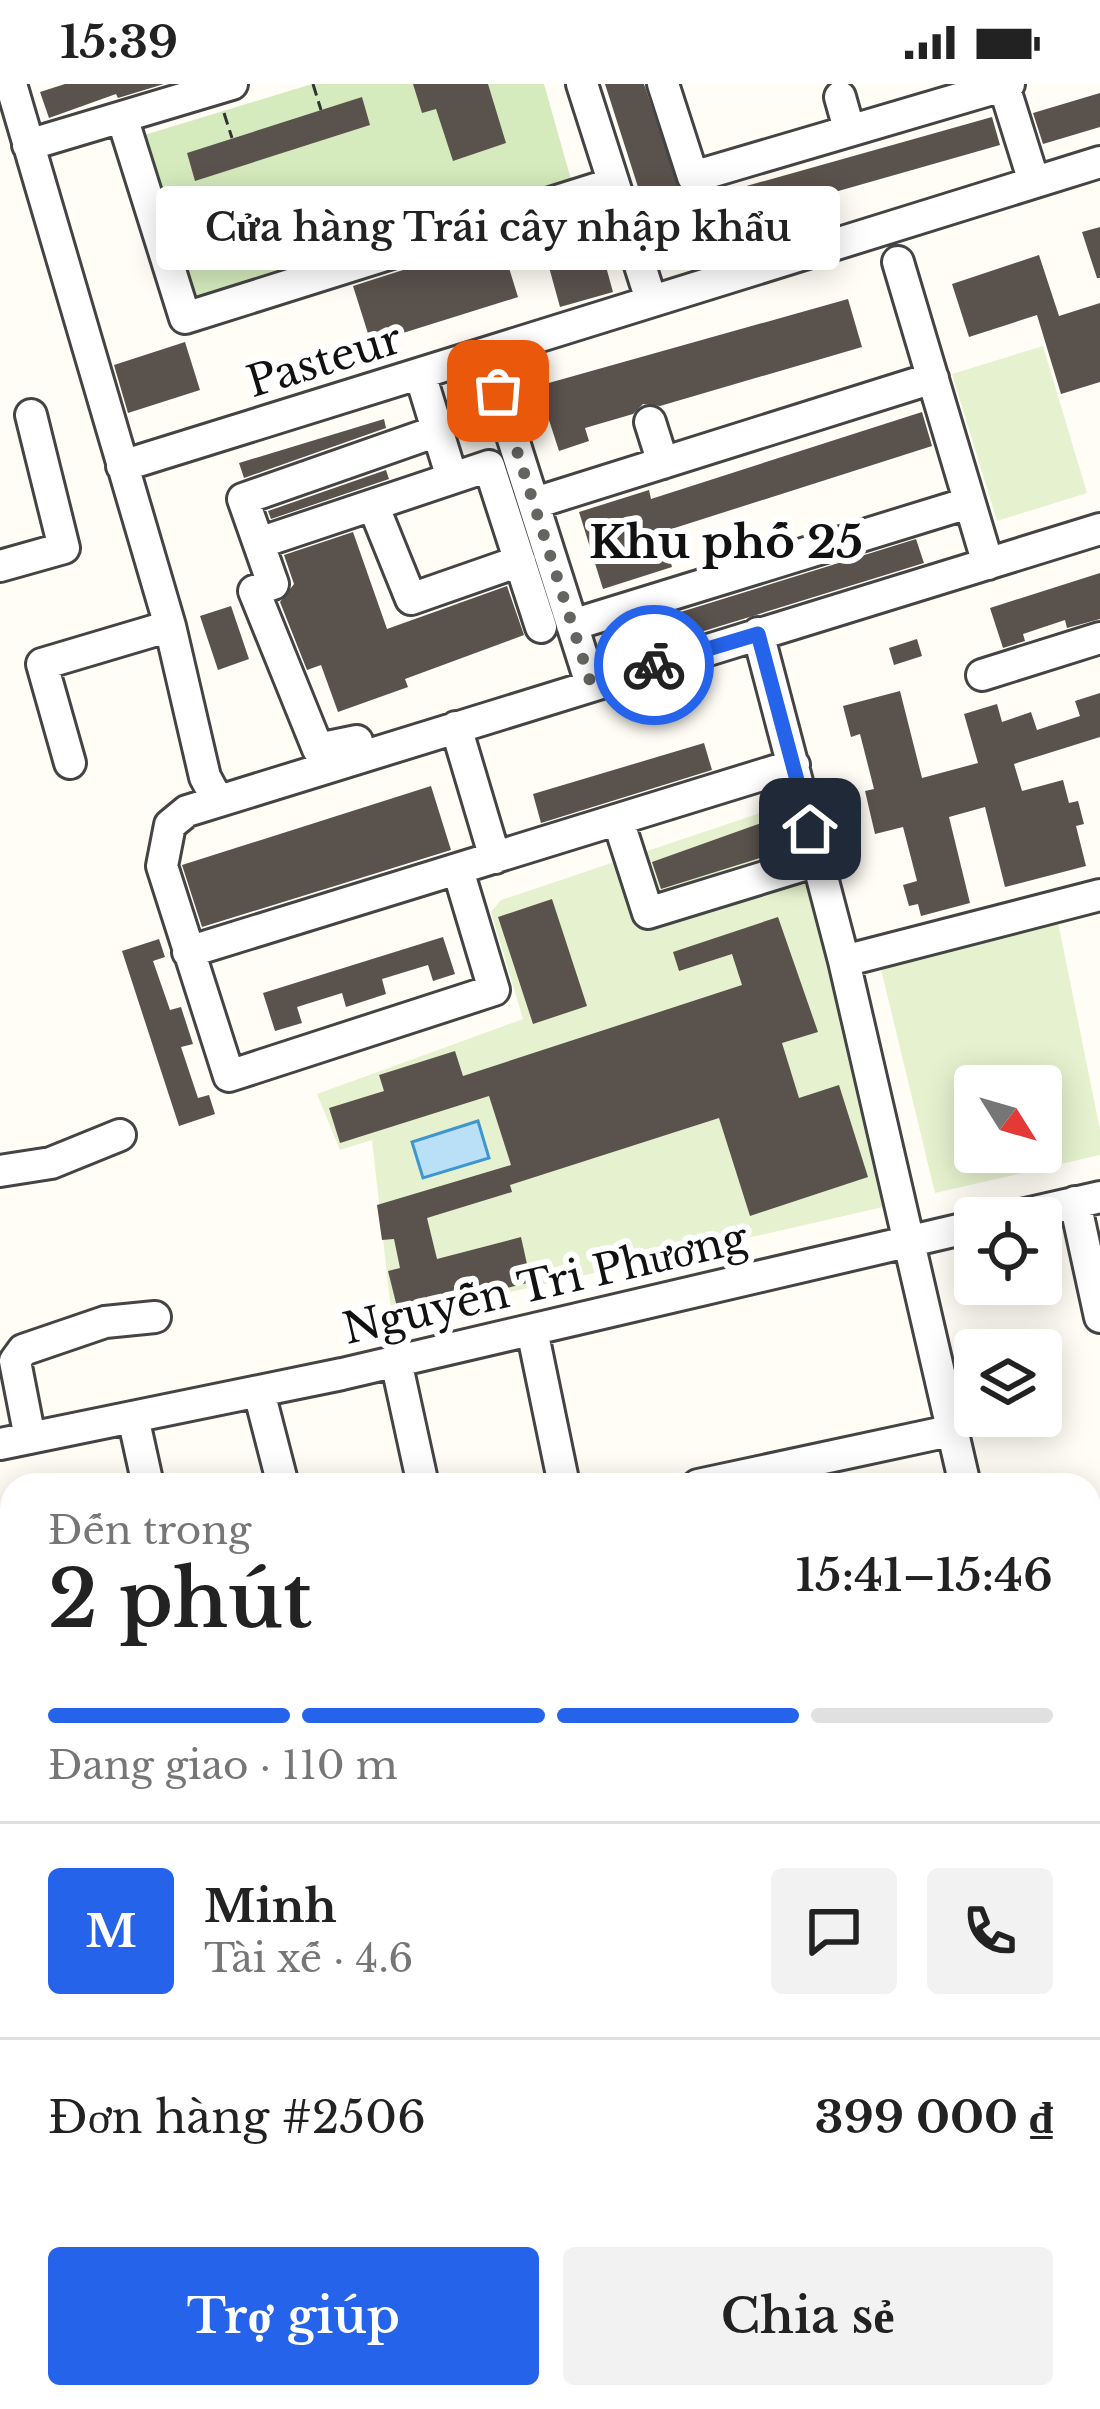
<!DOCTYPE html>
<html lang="vi">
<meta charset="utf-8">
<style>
body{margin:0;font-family:"Libre Baskerville",serif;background:#f2f2f2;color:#222;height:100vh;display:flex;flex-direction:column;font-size:45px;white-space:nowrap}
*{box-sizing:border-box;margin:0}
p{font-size:39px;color:#767676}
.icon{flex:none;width:66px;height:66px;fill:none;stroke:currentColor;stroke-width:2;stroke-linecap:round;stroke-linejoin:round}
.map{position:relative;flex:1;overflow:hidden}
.details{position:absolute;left:0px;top:1389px;width:1101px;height:936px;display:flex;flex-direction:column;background:#fff;border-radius:36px 36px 0 0;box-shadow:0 6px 30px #0003}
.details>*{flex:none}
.needle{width:78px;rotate:127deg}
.controls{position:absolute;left:954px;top:981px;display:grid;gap:24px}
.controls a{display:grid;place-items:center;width:108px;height:108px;border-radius:12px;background:#fff;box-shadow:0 6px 30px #0003;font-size:60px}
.pin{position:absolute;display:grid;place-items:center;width:102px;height:102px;color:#fff;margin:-51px;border-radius:24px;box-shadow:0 6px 18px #0006}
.courier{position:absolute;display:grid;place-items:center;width:120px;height:120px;margin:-60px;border:9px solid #2563eb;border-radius:50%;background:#fff;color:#222;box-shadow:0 3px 15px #0007}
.bubble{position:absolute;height:84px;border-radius:12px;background:#fff;box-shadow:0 6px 30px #0003;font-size:39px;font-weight:600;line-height:84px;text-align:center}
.head em{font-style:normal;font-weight:600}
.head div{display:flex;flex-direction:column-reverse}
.head{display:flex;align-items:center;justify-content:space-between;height:204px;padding:0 48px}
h1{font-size:78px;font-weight:600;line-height:90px}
.bar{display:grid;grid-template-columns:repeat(4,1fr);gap:18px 12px;align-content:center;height:144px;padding:0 48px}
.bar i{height:15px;border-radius:9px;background:#e0e0e0}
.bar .selected{background:#2563eb}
.bar p{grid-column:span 4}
.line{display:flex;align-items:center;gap:30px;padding:0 48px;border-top:3px solid #e0e0e0}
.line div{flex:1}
.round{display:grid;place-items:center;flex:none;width:126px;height:126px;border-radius:12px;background:#f2f2f2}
.cta{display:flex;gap:24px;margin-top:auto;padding:24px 48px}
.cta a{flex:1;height:138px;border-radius:12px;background:#2563eb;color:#fff;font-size:48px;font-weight:600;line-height:138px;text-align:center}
.cta a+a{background:#f2f2f2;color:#222}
.status{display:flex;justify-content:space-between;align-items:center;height:84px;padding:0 60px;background:#fff;direction:ltr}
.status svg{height:33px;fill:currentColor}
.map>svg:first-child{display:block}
</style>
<div class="status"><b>15:39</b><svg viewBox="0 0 49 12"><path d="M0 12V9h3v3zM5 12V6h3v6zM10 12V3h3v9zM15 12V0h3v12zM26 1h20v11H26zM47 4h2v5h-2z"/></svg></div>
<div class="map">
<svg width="1100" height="2325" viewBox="0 0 1100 2325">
<rect width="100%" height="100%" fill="#fffdf5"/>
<!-- green -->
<path fill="#d5ebbd" d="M312,0H544L574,106L175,234L115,60Z"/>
<!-- pitch -->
<path fill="#e6f2cf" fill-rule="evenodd" d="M1043,262L1087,409L997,437L952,290Z
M793,718L892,1121L392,1235L372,1056L340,1066L317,1010L523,935L491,828L501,816Z
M1052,808L1100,1046V1071L935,1109L874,856ZM975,1002H1041V1068H975Z"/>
<!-- water -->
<path fill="#b9e0f7" stroke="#3f96cf" stroke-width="3" d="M478,1037L489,1074L423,1094L412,1058Z"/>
<!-- building -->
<path fill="#5a524d" d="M65,0H164L118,14L116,10L49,34L40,8Z
M413,0H488L506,59L453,77L436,25L422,29Z
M605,0H644L692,141L654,153Z
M1100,9V43L1043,60L1033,29Z
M362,13L370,41L195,97L187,69Z
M992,33L1000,61L726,139L718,110Z
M594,139L613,208L560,223L541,154Z
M1100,143V194H1097L1082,148Z
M500,155L518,213L371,259L353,202Z
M1039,171L1059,232L1100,219V298L1061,310L1037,231L969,253L952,200Z
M848,215L862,263L660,322L643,320L633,330L585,344L589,357L559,367L538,302Z
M185,258L200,306L128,329L114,281Z
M922,328L932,362L662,448L672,483L603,505L579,428L649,406L651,415Z
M384,335L386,344L244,394L239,379Z
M386,386L389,395L271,435L268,427Z
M353,448L387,545L507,502L524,551L405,595L408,603L338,628L321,581L307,586L280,518L294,500L284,471Z
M916,455L924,479L665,559L658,535Z
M1100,489V535L1067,544L1065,536L1023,550L1025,557L1003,564L990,524Z
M231,522L249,575L218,586L200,532Z
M917,555L922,572L894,581L889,564Z
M900,607L922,694L978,679L964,630L997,620L1002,638L1031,628L1037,646L1080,632L1075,617L1100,609V653L1014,680L1022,707L1063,696L1069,719L1078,717L1084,740L1076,742L1086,782L1005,803L985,723L949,733L970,819L921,832L918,820L909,822L903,801L917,797L903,743L875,750L865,707L874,705L860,650L851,653L843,622Z
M704,659L712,686L541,739L533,710Z
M431,702L451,766L202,843L182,781Z
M781,732L792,764L661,805L652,778Z
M552,815L587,922L533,940L498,833Z
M778,833L818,948L782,959L799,1014L839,1001L868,1093L750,1132L719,1034L510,1101L512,1108L427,1134L437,1175L521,1153L531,1198L399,1231L388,1187L400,1184L394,1155L382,1156L377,1121L511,1081L489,1012L340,1059L329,1024L384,1007L379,991L455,967L463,992L742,901L732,870L679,887L673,868Z
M443,853L455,890L433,897L428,881L382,895L386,910L346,923L342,909L297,923L302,939L275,947L263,909Z
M159,855L165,873L153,877L170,926L181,923L193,960L181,963L198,1014L209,1011L215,1030L179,1042L122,867Z"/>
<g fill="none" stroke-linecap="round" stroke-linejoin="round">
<defs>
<path id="minor" d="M11,0L170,542L205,693L218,717
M582,0L651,216
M663,0L693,93L1009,0
M1004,2L1034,98
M840,13L849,45
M122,33L185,234L611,100
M28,61L232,0
M898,178L988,480
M486,270L591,600
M420,290L452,394
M650,338L663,379
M122,382L1100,78
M535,419L933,294
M373,421L411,515L520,477
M259,459L489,382L541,543
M0,482L64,464L31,331
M572,541L968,419
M758,549L844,877L965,1401
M982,591L1100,554
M456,643L495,774
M357,657L318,665L254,507L273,500L243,415L440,346
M70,679L42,580L170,542
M618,736L648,829L817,777
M458,786L494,906L229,992L162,782L170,741L187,727L1100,445
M188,868L794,681
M844,877L1100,811
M0,1087L51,1079L120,1051
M1075,1118L1100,1233
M1008,1134L1100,1113
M532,1246L564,1401
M396,1277L423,1401
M259,1308L283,1401
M133,1333L148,1401
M30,1354L15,1277L23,1266L105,1238L155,1233
M0,1360L342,1290L975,1142
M698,1401L954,1346
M1089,1496L1100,1494
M0,1862L12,1857
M1089,1919L1100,1916
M1089,2076L1097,2108
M1089,2169L1100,2219
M1089,2271L1100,2268
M0,2279L12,2275
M454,2313L457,2325
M777,2313L779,2325
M927,2313L930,2325
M1042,2313L1045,2325
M849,2325L898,2313"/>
<path id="major" d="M0,2011L12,2035
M157,2313L163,2325"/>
</defs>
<!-- minor casing -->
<use href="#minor" stroke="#444" stroke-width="36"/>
<!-- major casing -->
<use href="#major" stroke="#222" stroke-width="42"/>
<!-- path -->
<path stroke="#333" stroke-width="3" stroke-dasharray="12 6" stroke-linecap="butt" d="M313,0L321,26
M224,29L232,54"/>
<!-- minor -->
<use href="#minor" stroke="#fff" stroke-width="30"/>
<!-- major -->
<use href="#major" stroke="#f9d66b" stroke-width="36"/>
</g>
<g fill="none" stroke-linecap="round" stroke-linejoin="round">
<!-- done -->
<path stroke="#646461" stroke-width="12" stroke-dasharray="0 21.6" d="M498,307L591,600L654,581"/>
<!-- route -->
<path stroke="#2563eb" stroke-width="15" d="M654,581L758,550L810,745"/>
</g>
<g text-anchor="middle" stroke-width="12" stroke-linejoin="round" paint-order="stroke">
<!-- street labels -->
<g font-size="42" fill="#111" stroke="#fff">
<text transform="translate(324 276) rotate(-17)" y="15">Pasteur</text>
<text transform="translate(545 1199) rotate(-13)" y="15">Nguyễn Tri Phương</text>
</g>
<!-- neighbourhood labels -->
<g font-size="45" font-weight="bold" fill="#111" stroke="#fff">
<text x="726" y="474">Khu phố 25</text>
</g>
</g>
</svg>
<div class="controls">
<a><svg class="needle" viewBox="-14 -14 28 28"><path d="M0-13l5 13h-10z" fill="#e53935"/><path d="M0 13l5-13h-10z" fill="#767676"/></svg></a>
<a><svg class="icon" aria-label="locate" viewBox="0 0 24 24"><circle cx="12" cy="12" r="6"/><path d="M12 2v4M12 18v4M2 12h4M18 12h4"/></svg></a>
<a><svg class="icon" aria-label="layers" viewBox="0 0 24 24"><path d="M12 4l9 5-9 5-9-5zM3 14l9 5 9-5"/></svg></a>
</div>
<div class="pin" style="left:498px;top:307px;background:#ea580c"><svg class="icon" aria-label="bag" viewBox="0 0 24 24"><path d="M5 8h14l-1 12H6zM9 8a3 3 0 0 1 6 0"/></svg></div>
<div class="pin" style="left:810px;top:745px;background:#1f2937"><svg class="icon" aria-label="home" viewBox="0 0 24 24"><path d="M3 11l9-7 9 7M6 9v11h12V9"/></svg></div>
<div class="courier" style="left:654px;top:581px"><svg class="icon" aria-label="bike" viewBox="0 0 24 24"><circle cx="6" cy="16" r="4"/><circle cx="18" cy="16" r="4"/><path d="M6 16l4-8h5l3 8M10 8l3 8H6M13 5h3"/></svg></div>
<div class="bubble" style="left:156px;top:102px;width:684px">Cửa hàng Trái cây nhập khẩu</div>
<section class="details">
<div class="head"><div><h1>2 phút</h1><p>Đến trong</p></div><em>15:41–15:46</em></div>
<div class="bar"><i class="selected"></i><i class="selected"></i><i class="selected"></i><i></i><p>Đang giao · 110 m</p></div>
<div class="line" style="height:216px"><b class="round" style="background:#2563eb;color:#fff">M</b><div><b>Minh</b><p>Tài xế · 4.6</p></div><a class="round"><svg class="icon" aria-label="chat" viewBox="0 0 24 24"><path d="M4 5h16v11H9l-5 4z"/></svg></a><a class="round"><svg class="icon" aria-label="phone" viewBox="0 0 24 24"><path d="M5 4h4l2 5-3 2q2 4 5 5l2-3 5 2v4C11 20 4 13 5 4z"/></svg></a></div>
<div class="line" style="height:156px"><div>Đơn hàng #2506</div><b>399 000 ₫</b></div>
<div class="cta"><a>Trợ giúp</a><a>Chia sẻ</a></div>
</section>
</div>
